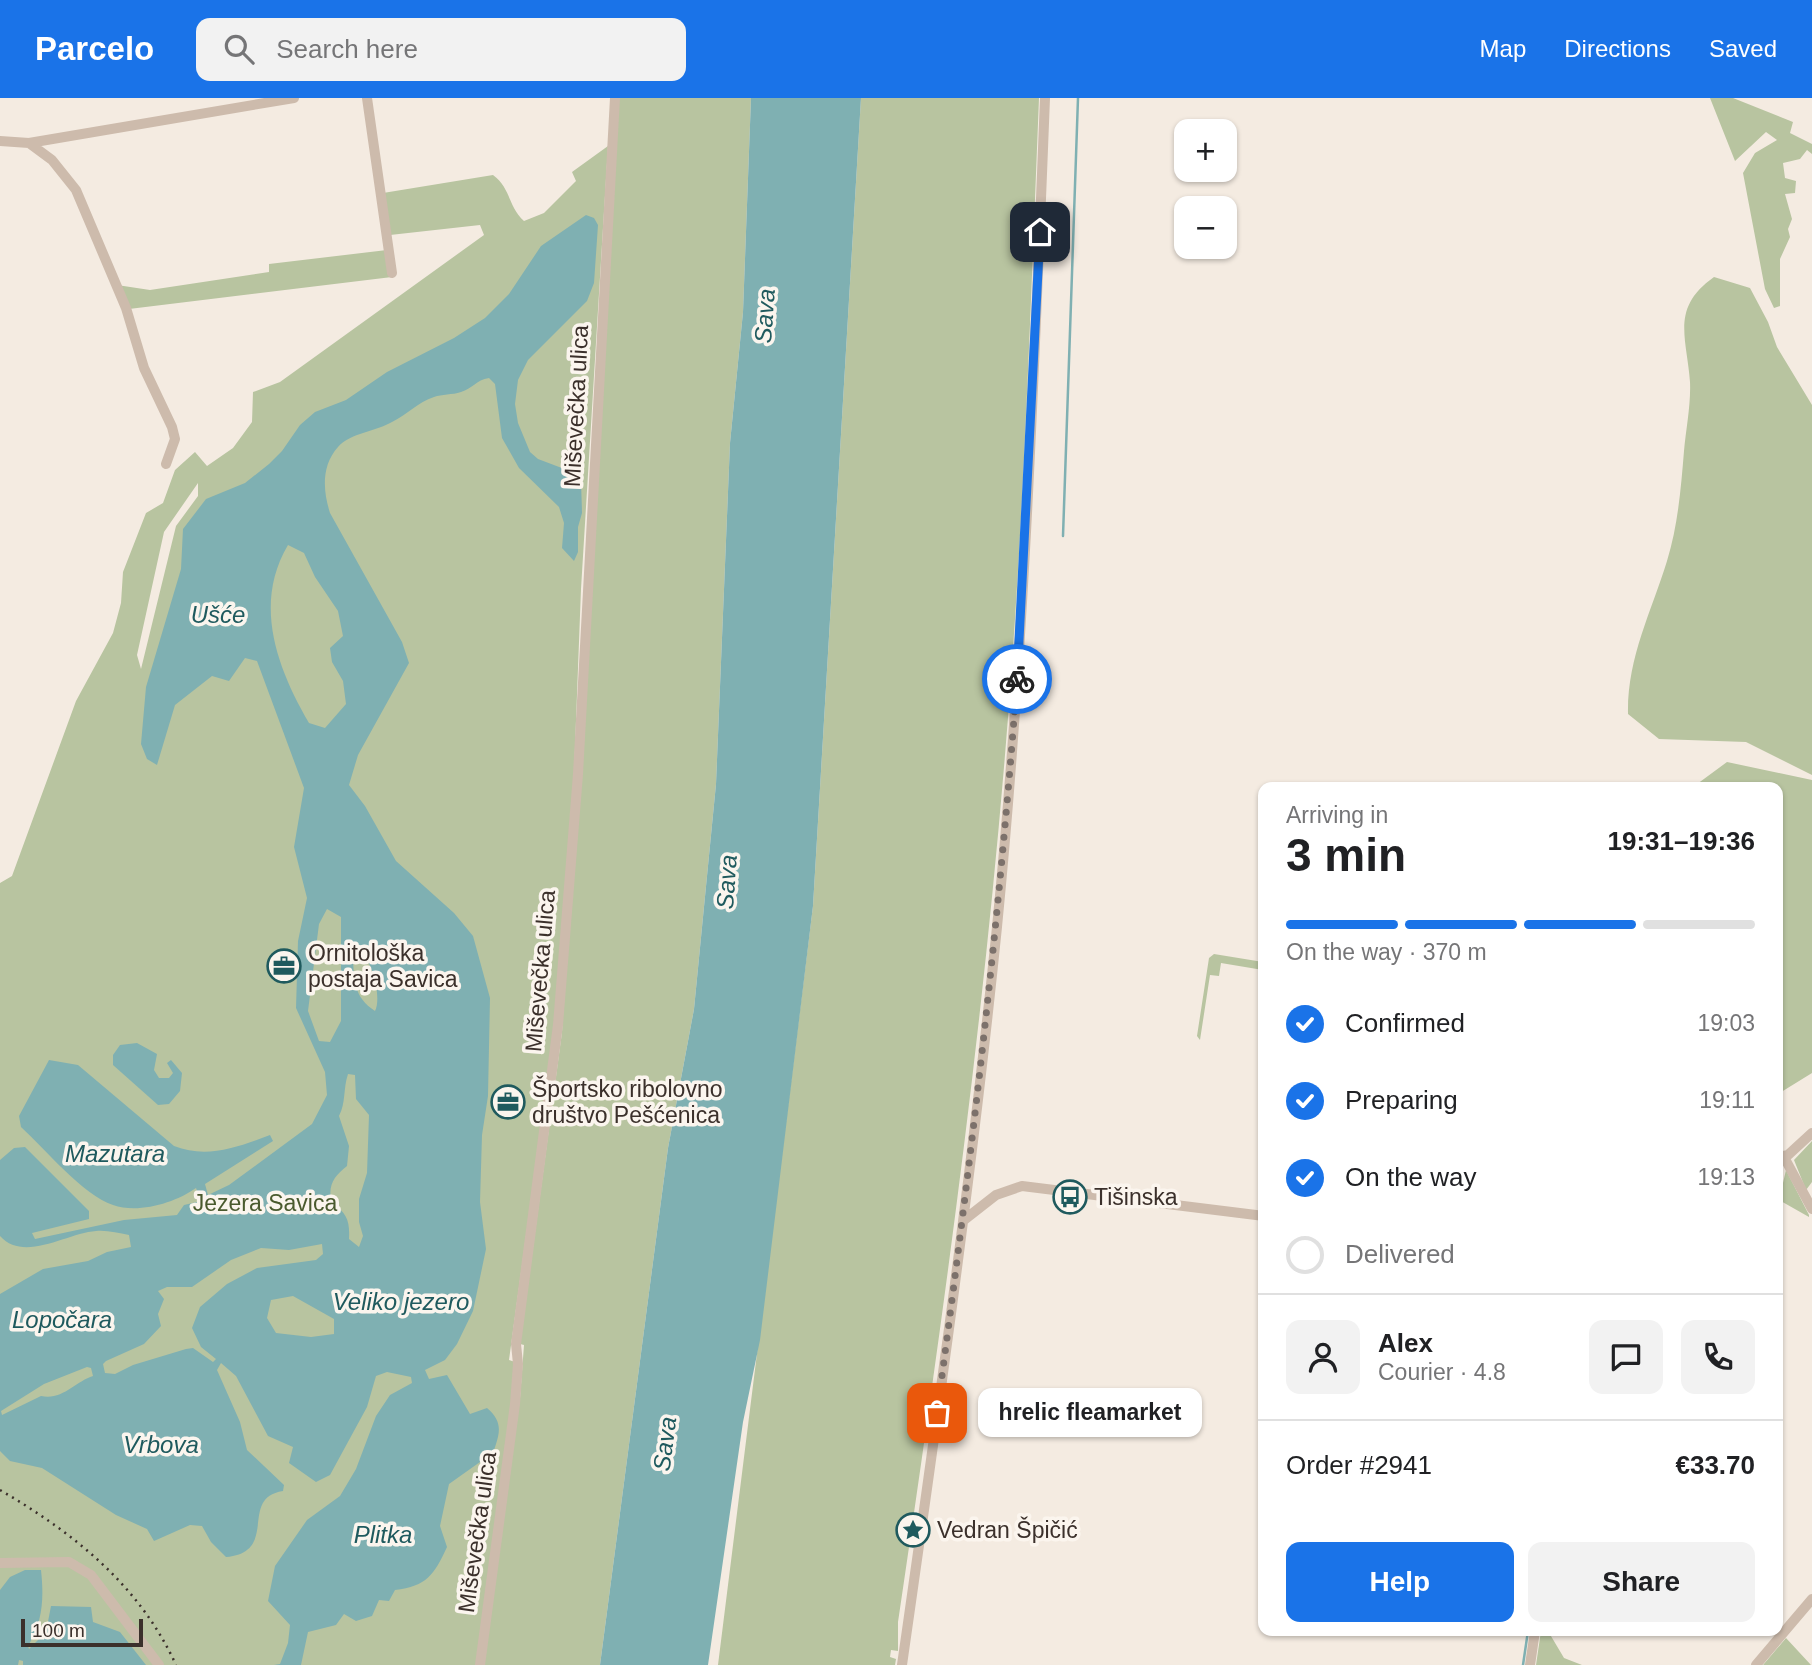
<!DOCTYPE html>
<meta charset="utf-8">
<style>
body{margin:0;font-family:Helvetica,sans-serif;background:#f2f2f2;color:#202124;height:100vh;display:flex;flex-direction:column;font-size:26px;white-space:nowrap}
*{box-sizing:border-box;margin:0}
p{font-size:23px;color:#757577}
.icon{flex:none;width:38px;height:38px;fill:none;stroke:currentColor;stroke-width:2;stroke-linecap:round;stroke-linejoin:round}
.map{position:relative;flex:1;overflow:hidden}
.sheet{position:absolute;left:1258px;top:684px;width:525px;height:854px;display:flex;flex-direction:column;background:#fff;border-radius:14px;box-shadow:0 2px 5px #0004}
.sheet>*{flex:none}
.fabs{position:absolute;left:1174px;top:21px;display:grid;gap:14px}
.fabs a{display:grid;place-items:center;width:63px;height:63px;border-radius:14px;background:#fff;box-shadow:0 2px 5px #0004;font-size:35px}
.scale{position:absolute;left:21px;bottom:18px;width:122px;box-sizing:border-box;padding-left:7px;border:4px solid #3b302b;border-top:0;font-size:19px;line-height:24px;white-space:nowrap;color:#3b302b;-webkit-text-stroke:5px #fbf5ee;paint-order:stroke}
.pin{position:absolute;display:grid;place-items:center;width:60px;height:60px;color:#fff;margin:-30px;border-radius:14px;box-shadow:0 4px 10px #0006}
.courier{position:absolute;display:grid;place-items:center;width:70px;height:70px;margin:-35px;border:5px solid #1a73e8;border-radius:50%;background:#fff;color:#222;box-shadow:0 2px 9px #0007}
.bubble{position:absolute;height:49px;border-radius:14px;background:#fff;box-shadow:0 2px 5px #0004;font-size:23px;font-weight:800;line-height:49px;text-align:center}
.headline em{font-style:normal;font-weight:800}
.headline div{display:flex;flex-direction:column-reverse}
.headline{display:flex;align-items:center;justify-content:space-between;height:119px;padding:0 28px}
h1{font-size:46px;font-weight:800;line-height:52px}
.bar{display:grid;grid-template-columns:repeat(4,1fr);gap:10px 7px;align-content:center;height:84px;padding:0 28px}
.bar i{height:9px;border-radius:5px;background:#e0e0e0}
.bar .active{background:#1a73e8}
.bar p{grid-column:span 4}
.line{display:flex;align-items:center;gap:18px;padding:0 28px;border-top:2px solid #e0e0e0}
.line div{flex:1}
.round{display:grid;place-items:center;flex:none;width:74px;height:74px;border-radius:14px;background:#f2f2f2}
ol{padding:0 28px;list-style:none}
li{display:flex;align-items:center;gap:21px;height:77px}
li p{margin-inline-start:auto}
li .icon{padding:7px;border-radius:50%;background:#1a73e8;color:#fff;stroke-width:4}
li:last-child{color:#757577}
li i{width:38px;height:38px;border:4px solid #e0e0e0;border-radius:50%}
.primary-button{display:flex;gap:14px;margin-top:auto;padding:14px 28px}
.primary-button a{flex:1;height:80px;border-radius:14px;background:#1a73e8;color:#fff;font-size:28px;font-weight:800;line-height:80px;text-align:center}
.primary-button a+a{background:#f2f2f2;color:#202124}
header{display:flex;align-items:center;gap:42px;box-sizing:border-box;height:98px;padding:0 35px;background:#1a73e8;color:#fff}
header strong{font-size:33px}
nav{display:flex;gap:38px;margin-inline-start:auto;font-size:24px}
.search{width:490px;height:63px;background:#f2f2f2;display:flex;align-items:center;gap:18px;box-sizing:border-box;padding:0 24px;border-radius:14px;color:#757577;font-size:26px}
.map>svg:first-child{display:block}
</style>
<header>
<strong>Parcelo</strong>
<div class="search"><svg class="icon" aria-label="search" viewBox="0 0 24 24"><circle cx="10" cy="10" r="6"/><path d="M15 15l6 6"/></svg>Search here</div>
<nav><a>Map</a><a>Directions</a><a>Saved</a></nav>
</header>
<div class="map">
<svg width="1812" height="1567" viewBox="0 0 1812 1567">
<rect width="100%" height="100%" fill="#f4ebe1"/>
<!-- green -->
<path fill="#b8c4a0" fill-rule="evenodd" d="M617,0H751L743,214L730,345L716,686L694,911L668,1050L600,1567H484L520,1300L524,1247L520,1246L562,934Z
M861,0H1039C1030,223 1023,446 1004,669C980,955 940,1240 898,1524V1553L891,1552L890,1559L896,1561L895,1567H718L813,808Z
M1710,0H1733L1793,24L1790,35L1812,46V56L1807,52L1800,61L1783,65L1785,80L1796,83L1795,95L1785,96L1792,121L1788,131L1790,139L1780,161V208L1774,210L1765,191L1743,75L1755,55L1777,42L1766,34L1735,63Z
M608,48L581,491L574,676L554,933L509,1262L515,1264L513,1297L477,1567H0V785L12,778L76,603L113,535L121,505L123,474L146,415L163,405L175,372L195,354L207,368L233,350L252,324L253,294L280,284L484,137L480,127L390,137L383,95L493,77C511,90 508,109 524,123L544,115L576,83L572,74ZM198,385V398L176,428L141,571L137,557L164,434Z
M387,152L392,179L129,211L117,187L150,192L269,174V166Z
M1714,179L1750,190L1768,224L1777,249L1812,307V677L1746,644L1659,641L1628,616C1627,560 1651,515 1667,463C1678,427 1681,390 1684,353C1686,331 1691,306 1690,284C1687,240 1670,210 1714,179Z
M1727,664L1812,682V975L1778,996V690L1693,689Z
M1214,856L1263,864V872L1221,865L1219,878L1210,877L1200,942L1197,938L1209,860Z
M1812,1043V1084L1806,1092L1794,1062Z
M1786,1072L1809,1117V1119L1779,1102Z
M1541,1533H1548L1564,1560L1582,1567H1536Z
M1786,1540L1811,1567H1763Z"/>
<!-- water -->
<path fill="#7fb0b2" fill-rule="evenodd" d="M751,0H861L813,808L760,1242L743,1324L708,1567H600L668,1050L694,911L716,686L730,345L743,214Z
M586,117L594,120L598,127L594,185L587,203L528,262L518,282L515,306L518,325L530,354L538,361L575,375L581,383L582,415L578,429V454L574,463L562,450L564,425L559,409L519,370L502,340L495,286L489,280C476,282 472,291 461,294C452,297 442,296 434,299C418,304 407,317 392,324C377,333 350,335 338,349C321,368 323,393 330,415L402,544L409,565L358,657L349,687L365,708L396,763L454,815L473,838L490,900L488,998L482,1037L480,1104L486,1151L473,1213L457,1246L445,1262L425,1272L429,1281L447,1277L470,1316L487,1310C507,1327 497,1340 491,1362L480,1364L449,1386L440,1428L447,1449C434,1477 427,1488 395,1492L389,1503L379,1502L372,1518L356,1523L344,1516L336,1527L308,1534L301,1567H274L280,1566L288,1545L290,1527L268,1503L275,1468L307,1422L340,1398L356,1371L376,1318L390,1297L412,1285L411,1279L387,1274L376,1278L367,1309L330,1377L316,1384L289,1365L293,1349L268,1338L236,1278L221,1265L217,1272L240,1324L247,1352L284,1387L283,1393C238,1400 280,1454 226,1459L211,1444L202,1428L190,1427L154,1443L147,1431L116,1417L42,1370L10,1363L0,1353V1196L43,1171L88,1163L107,1154L131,1149L129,1137C118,1135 107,1132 96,1133C67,1135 24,1165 0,1138V1062L14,1050L25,1049L89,1113V1121L32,1135L35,1141L124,1122L177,1117L184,1107L197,1104L199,1098L196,1090C175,1105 138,1116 113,1107C83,1097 45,1051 21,1029L19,1018L49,962L78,967L174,1048C207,1061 238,1049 270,1037L273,1043L205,1086L208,1097L229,1087L312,1026L327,997L325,974L296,910L298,843L307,800L294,749L304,690L257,563L245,560L229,583L212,578L175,607L157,667L147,661L141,646L146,589L181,471L183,431L206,401L245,385L269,366L282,353L300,327L315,314L346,302L387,274L454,240L485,220L509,196L541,148ZM288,447L304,455L315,479L338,513L343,538L330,550L332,564L343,583L346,606L325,630L309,625C277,570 253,506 288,447ZM327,811L341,819V923L330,944L319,943L308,913L319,826ZM361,853C372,864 382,899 375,913C354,899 354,883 353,860ZM348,976L355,977L356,1001L369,1017L367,1075L359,1101V1124L363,1138L359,1149L349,1141C350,1123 347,1115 332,1105C327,1088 334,1078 347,1068L349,1048L339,1018C346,1005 343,991 348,976ZM322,1146L323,1156L316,1162L257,1170L227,1186L200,1209L192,1230L201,1249L216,1261L213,1264L193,1250L186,1251L133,1267L115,1276L105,1275L103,1266L106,1263L144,1246L161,1228L158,1216L164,1201L158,1193L167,1189H192L231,1162L261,1150L289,1152ZM293,1198L334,1221V1236L311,1239L276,1235L267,1220L271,1202ZM87,1269L91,1270L93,1278C76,1283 62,1303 41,1298L2,1317L1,1313L44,1286Z
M137,945L157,956L154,972L159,980H169L173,975L167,965L171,962L182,975L180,993L169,1006L158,1007L113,967V957L120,947Z
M25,1472H41C44,1500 43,1524 28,1548L29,1551L46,1534L51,1508L91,1509L93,1524L120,1534L146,1567H23V1563L19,1562L18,1567H0V1492L10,1479Z"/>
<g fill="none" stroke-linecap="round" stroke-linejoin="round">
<!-- stream -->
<path stroke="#7fb0b2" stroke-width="2.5" d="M1063,438L1078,0
M1262,1128H1264
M1523,1567L1528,1533"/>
<!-- minor -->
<path stroke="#cdbbac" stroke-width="10" d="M367,0L392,175
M0,43L29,45L294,0
M29,45L52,62L76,92L126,210L144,270L172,329L175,341L166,366
M1778,1059L1788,1057L1812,1035
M1784,1059L1812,1111
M964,1122L996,1097L1022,1088L1264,1118
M0,1465L69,1464L91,1477L159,1567
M480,1567L515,1306L518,1266L516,1246L558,927L578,676L615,0
M902,1567C937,1322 972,1076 997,829C1024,554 1034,277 1045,0
M1530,1567L1535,1533
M1756,1567L1812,1501"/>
<!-- rail -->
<path stroke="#3b302b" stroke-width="2.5" stroke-dasharray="2 5" stroke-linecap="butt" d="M0,1392C74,1435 140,1488 176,1567"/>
</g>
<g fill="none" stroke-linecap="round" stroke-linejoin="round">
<!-- done -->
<path stroke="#7c716b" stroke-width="7" stroke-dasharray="0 12.6" d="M937,1315C970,1071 999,827 1017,581"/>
<!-- route -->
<path stroke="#1a73e8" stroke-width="9" d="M1017,581L1040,134"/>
</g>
<!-- icons -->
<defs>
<symbol id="office-ring" viewBox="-11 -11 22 22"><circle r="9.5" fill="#fbf5ee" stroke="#1f5a5e" stroke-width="1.5"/><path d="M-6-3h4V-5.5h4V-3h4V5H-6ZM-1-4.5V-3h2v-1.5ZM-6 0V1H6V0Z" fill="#1f5a5e"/></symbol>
<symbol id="bus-ring" viewBox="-11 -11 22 22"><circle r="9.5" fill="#fbf5ee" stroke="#1f5a5e" stroke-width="1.5"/><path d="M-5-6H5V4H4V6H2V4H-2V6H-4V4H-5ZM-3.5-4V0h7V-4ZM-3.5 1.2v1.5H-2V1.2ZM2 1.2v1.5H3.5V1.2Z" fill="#1f5a5e"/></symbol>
<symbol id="sight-ring" viewBox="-11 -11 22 22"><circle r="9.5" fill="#fbf5ee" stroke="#1f5a5e" stroke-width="1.5"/><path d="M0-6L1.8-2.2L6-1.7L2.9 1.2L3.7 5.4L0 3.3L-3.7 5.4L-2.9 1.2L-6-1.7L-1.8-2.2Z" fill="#1f5a5e"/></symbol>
</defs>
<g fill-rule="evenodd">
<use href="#office-ring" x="265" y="849" width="38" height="38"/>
<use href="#office-ring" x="489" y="985" width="38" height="38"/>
<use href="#bus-ring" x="1051" y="1080" width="38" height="38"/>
<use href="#sight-ring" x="894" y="1413" width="38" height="38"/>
</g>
<g text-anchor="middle" stroke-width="7" stroke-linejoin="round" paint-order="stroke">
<!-- street labels -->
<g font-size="23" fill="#3b302b" stroke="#fbf5ee">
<text transform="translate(576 308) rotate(-87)" y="8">Miševečka ulica</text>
<text transform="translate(540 873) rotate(-85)" y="8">Miševečka ulica</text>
<text transform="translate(477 1434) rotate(-82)" y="8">Miševečka ulica</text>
</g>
<!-- poi labels -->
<g font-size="23" fill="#3b302b" stroke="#fbf5ee" text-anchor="start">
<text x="308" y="863">Ornitološka<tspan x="308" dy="26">postaja Savica</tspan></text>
<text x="532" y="999">Športsko ribolovno<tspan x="532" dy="26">društvo Pešćenica</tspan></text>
<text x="1094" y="1107">Tišinska</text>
<text x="937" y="1440">Vedran Špičić</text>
</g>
<!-- park labels -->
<g font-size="23" fill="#4a5a2e" stroke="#fbf5ee">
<text x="265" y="1113">Jezera Savica</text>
</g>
<!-- water labels -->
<g font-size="24" font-style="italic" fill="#1f5a5e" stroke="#fbf5ee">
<text transform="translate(765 218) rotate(-86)" y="8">Sava</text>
<text x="218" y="525">Ušće</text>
<text transform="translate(727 784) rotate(-86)" y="8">Sava</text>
<text x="115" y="1064">Mazutara</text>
<text x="401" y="1212">Veliko jezero</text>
<text x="62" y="1230">Lopočara</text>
<text transform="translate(665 1346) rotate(-83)" y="8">Sava</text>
<text x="161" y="1355">Vrbova</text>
<text x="383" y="1445">Plitka</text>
</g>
</g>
</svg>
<div class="fabs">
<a>+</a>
<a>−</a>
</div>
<div class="scale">100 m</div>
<div class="pin" style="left:937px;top:1315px;background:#ea580c"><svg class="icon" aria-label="bag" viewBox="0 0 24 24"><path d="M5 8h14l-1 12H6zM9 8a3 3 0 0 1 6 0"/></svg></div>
<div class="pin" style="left:1040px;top:134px;background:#1f2937"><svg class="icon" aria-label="home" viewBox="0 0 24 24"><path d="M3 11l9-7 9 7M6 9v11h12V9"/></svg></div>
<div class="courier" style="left:1017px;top:581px"><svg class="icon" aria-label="bike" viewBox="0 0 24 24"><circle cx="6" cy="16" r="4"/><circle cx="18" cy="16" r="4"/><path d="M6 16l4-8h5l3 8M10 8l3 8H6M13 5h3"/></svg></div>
<div class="bubble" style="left:978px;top:1290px;width:224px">hrelic fleamarket</div>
<section class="sheet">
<div class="headline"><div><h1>3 min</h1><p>Arriving in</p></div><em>19:31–19:36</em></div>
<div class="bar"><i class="active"></i><i class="active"></i><i class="active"></i><i></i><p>On the way · 370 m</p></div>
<ol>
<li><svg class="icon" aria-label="check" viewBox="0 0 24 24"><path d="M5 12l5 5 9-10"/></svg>Confirmed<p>19:03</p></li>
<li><svg class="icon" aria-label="check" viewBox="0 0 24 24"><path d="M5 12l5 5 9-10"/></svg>Preparing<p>19:11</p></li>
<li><svg class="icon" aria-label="check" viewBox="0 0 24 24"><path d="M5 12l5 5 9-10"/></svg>On the way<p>19:13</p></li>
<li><i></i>Delivered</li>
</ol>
<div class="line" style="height:126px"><a class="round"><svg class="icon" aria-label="person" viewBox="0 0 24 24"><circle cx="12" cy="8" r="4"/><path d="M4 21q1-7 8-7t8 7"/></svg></a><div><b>Alex</b><p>Courier · 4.8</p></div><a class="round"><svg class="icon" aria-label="chat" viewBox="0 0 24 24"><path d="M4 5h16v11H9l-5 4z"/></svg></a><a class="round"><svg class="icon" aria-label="phone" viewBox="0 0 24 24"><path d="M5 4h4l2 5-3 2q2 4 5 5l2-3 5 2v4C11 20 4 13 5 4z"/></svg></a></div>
<div class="line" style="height:91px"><div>Order #2941</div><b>€33.70</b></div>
<div class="primary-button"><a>Help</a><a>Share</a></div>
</section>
</div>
